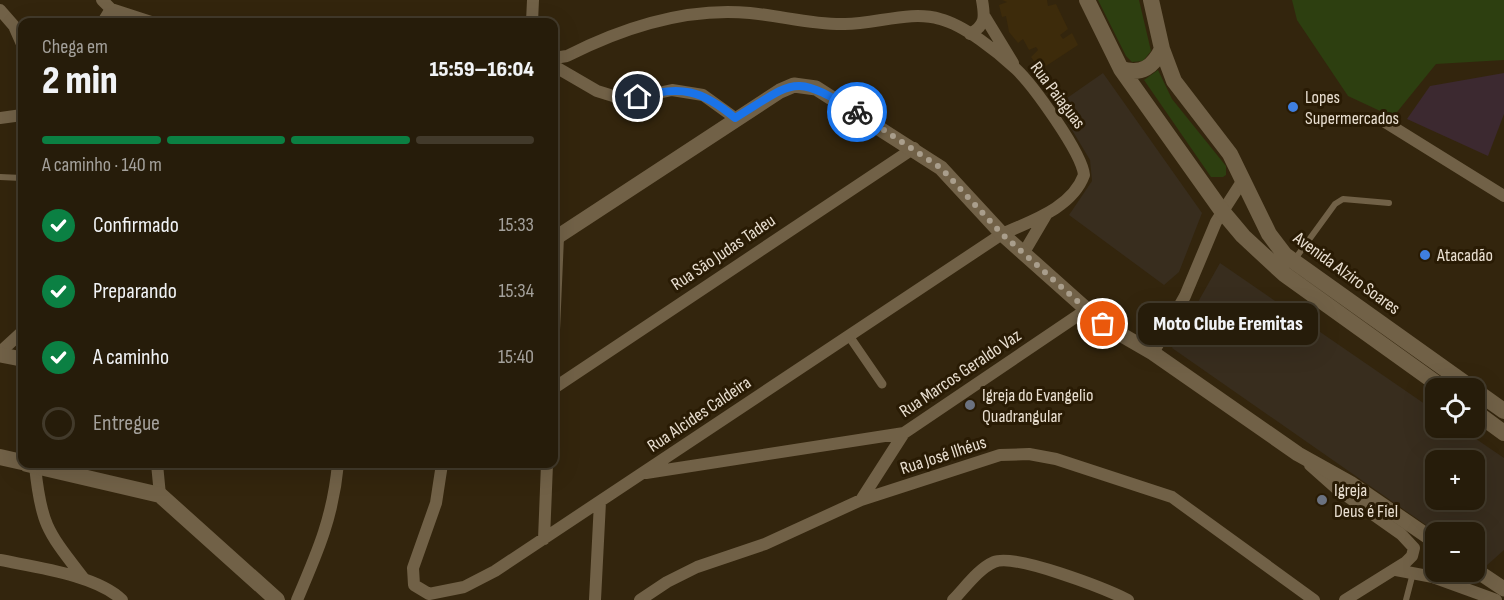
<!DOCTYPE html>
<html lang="pt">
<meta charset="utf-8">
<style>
body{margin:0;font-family:"Sofia Sans Condensed",sans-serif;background:#2e2513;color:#f1f3f6;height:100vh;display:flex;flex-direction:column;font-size:22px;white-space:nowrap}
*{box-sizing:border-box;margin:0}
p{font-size:20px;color:#a4a19c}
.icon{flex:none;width:33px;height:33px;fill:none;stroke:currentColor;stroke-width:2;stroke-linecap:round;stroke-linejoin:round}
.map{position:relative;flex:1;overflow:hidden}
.details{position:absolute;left:18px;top:18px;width:540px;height:450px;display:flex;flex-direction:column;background:#261c0a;border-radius:12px;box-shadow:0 6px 24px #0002,0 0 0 2px #423a2b}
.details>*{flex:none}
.buttons{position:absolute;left:1425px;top:378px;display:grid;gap:12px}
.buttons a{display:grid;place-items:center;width:60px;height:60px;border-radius:12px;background:#261c0a;box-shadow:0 6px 24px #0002,0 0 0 2px #423a2b;font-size:30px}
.pin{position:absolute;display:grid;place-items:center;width:51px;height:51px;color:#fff;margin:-26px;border:3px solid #fff;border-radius:50%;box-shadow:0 2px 6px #0007}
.courier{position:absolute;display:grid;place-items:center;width:60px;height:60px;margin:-30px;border:4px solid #1a73e8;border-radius:50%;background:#fff;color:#222;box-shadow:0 2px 8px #0007}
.bubble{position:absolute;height:42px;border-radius:12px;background:#261c0a;box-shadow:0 6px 24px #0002,0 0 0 2px #423a2b;font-size:20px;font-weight:800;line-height:42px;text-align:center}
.overview em{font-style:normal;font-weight:800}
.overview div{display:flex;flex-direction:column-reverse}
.overview{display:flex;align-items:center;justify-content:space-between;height:102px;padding:0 24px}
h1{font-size:39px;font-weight:800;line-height:45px}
.bar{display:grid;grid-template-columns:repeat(4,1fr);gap:9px 6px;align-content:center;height:72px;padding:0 24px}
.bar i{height:8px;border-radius:4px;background:#423a2b}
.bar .active{background:#0b8043}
.bar p{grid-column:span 4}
ol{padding:0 24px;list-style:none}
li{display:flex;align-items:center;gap:18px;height:66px}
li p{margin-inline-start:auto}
li .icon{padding:6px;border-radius:50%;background:#0b8043;color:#fff;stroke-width:4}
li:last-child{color:#a4a19c}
li i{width:33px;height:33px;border:3px solid #423a2b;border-radius:50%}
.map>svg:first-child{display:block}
</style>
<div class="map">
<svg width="1504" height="600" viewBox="0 0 1504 600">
<rect width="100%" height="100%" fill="#33250d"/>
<!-- built -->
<path fill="#3d2b0b" d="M1002,0H1047L1048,6L1056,4L1068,29L1060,35L1063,39L1072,33L1078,45L1040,70L1031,57L1038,50L1036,47L1029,50L1023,39L1018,43L1009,32L1006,16L1002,17L999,5L1007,2Z"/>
<!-- industrial -->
<path fill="#3c2930" d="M1504,73V114L1488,156L1407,119L1430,86Z"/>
<!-- education -->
<path fill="#382d1e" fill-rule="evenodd" d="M1103,73L1202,213L1179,272L1164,285L1069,215L1092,181L1090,160L1057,105Z
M1220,263L1435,411L1436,428H1460L1504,458V550L1485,567L1475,559L1474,532H1436L1172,348ZM1436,460H1474V500H1436Z"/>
<!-- green -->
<path fill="#2d3f10" d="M1098,0H1139L1151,51L1143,61L1132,62L1126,56Z
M1292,0H1504V60L1436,64L1393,117L1348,96L1297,20Z
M1158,70L1172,99L1226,166V175L1223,177H1211L1144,80Z"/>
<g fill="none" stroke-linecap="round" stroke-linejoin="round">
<!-- service -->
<path stroke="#716147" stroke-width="6" d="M0,177L22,178
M1295,259L1335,204L1343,199L1389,203
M1406,600L1413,573"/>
<!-- pedestrian -->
<path stroke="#716147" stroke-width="9" d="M849,336L882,384"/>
<!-- minor -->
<path stroke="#716147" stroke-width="12" d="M102,0L111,9L151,22
M0,10L14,26L22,44
M985,17L1013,63
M103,22L111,9
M532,22L533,0
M970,34C986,25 985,17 982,0
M554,66L597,91L626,100L672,90L703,95L735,118
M0,118L22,115
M1385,122L1504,196
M1023,254L1046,215
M554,330L558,237
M0,352L22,332
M1153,353L1185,296L1216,222L1243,180
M554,388L914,148
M157,464L160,495
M442,464L436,503L413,568L414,585L429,594L464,587L495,571L1002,234C1031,221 1072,208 1084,175C1082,153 1033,85 1016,69C998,52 964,25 940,19C911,10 876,24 845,24C814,25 782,16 750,13C686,7 624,27 567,56L554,58
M1310,465L1337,489L1401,534L1414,548L1412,556L1406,562L1345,600
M35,466C41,526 48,532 84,579
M646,473L904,433L1086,310
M861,500L904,433
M544,539L547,464
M0,560C34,567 97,575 122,600
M1396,570L1433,577L1496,600
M297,600C318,551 333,517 338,464
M595,600L600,502
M640,600L667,582L697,567L765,544L861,500L1000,455L1029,454L1056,459L1172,497L1314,600
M953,600C965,588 978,569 994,562C1015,553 1106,589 1128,600"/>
<!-- tertiary -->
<path stroke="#716147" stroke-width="15" d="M554,239L780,91L794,85L816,88L941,168L1002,234L1103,324L1153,353L1298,454L1350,483L1436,542
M0,355L22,359
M1474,569L1504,589"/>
<!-- secondary -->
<path stroke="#716147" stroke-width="16" d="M1087,0L1121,69L1222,211L1243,236L1284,274L1443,388
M1151,0L1162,49L1174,81L1230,154L1269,234L1285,255L1504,411
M1121,69C1142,75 1153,67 1162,49
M1474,411L1504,433
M0,457L22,462
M27,464L160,495L277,600"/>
</g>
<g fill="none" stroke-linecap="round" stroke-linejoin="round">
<!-- done -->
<path stroke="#a99e8c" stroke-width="6" stroke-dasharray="0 10.8" d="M857,112L941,168L1002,234L1103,324"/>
<!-- route -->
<path stroke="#1a73e8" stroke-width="8" d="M638,97C681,85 702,90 735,118C797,80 792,73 857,112"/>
</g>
<!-- markers -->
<g fill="#3f7fe0" stroke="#291b04" stroke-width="2">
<circle cx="1293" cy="107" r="6"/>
<circle cx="1425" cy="255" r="6"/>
</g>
<g fill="#6b7280" stroke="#291b04" stroke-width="2">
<circle cx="970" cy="405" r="6"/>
<circle cx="1322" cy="500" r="6"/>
</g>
<g text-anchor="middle" stroke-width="6" stroke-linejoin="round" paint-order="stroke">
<!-- street labels -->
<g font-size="18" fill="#e9dfd1" stroke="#291b04">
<text transform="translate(1058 95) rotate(53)" y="6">Rua Paiaguas</text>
<text transform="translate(723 252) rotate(-34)" y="6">Rua São Judas Tadeu</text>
<text transform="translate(1347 273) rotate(36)" y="6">Avenida Alziro Soares</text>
<text transform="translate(960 373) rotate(-34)" y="6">Rua Marcos Geraldo Vaz</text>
<text transform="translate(699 414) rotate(-34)" y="6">Rua Alcides Caldeira</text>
<text transform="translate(943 455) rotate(-18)" y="6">Rua José Ilhéus</text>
</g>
<!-- poi labels -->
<g font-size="18" fill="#e9dfd1" stroke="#291b04" text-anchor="start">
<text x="1305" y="103">Lopes<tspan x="1305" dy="21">Supermercados</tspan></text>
<text x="1437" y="261">Atacadão</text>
<text x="982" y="401">Igreja do Evangelio<tspan x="982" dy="21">Quadrangular</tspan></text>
<text x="1334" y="496">Igreja<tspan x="1334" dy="21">Deus é Fiel</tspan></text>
</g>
</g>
</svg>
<div class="buttons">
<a><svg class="icon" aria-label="locate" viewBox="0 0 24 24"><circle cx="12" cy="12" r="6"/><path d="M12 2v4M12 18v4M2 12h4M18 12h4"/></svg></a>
<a>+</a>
<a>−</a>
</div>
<div class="pin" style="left:1103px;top:324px;background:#ea580c"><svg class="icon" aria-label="bag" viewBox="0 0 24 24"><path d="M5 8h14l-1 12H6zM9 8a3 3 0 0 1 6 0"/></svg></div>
<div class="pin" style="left:638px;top:97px;background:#1f2937"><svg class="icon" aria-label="home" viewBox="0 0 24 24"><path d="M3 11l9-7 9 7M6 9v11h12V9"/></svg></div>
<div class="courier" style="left:857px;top:112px"><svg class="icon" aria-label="bike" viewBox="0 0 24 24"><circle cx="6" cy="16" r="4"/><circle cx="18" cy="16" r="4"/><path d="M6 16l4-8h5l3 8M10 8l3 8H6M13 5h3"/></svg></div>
<div class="bubble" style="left:1138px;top:303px;width:180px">Moto Clube Eremitas</div>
<section class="details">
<div class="overview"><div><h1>2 min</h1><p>Chega em</p></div><em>15:59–16:04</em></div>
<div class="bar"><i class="active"></i><i class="active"></i><i class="active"></i><i></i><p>A caminho · 140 m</p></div>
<ol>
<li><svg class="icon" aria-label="check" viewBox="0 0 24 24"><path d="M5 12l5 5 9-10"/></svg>Confirmado<p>15:33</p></li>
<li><svg class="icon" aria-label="check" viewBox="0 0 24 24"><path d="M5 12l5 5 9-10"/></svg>Preparando<p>15:34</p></li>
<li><svg class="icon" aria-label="check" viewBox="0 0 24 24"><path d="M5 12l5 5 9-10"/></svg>A caminho<p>15:40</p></li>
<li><i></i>Entregue</li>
</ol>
</section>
</div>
